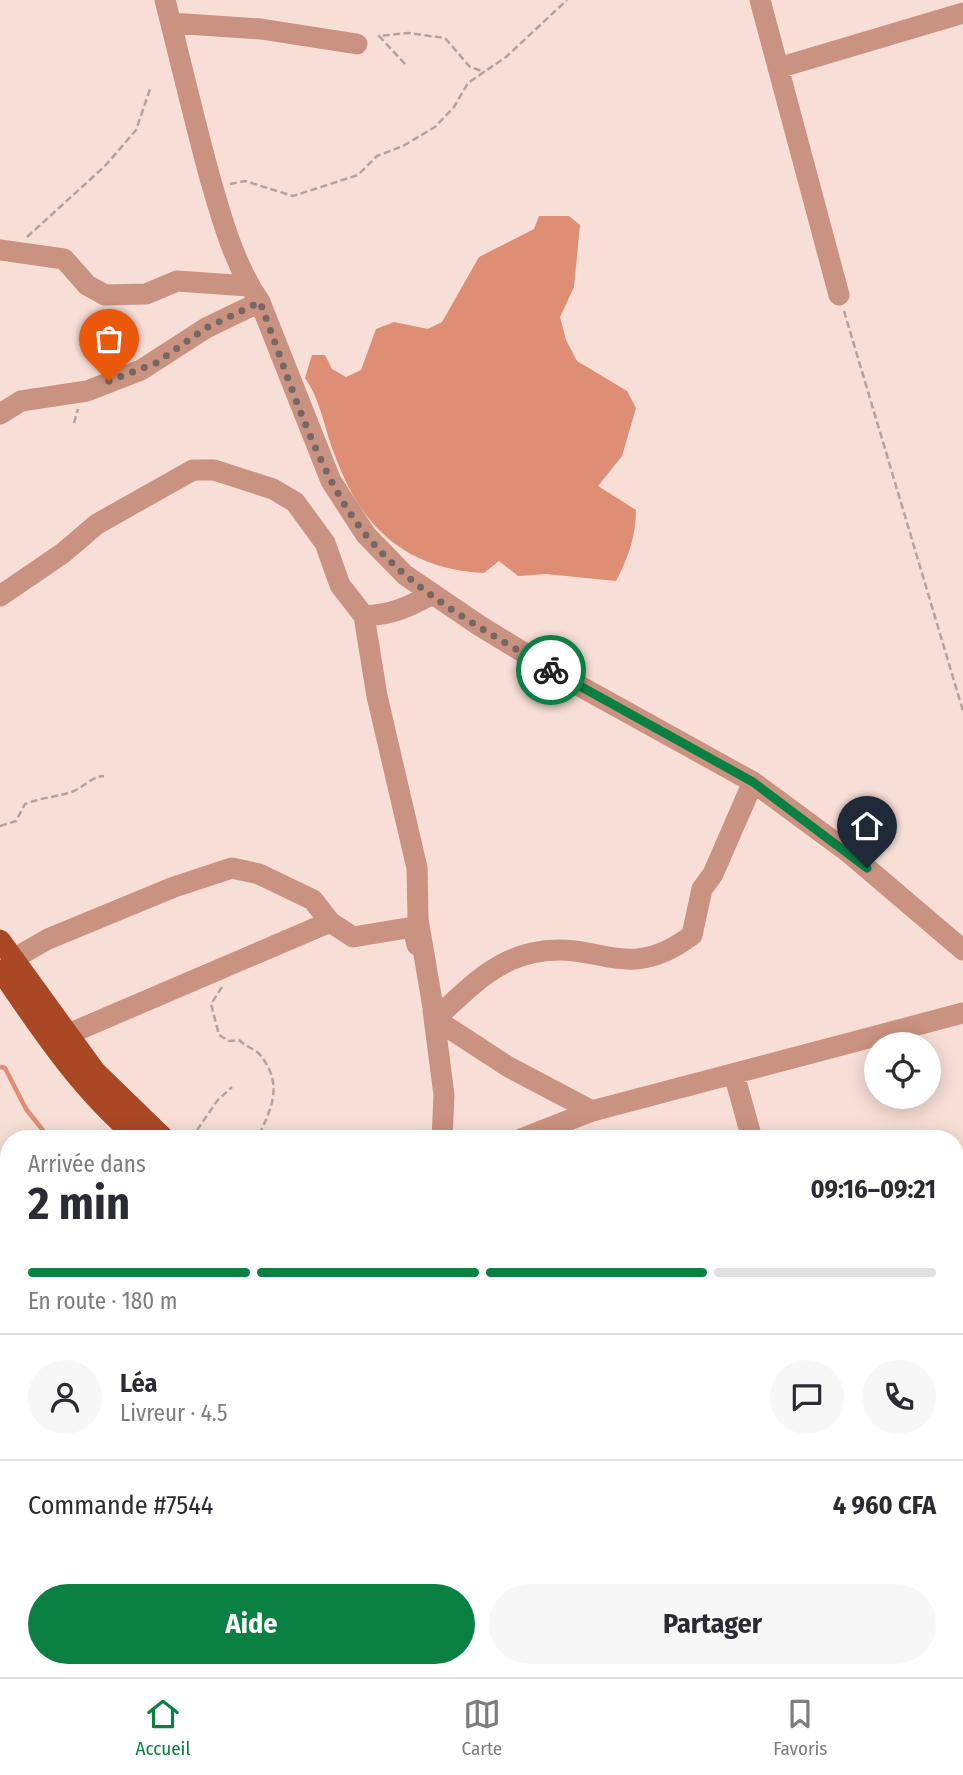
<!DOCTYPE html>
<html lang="fr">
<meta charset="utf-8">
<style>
body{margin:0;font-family:"Fira Sans Condensed",sans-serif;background:#f7f7f7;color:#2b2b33;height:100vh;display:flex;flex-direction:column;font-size:26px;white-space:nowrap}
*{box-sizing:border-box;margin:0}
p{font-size:23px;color:#7c7c81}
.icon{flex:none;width:38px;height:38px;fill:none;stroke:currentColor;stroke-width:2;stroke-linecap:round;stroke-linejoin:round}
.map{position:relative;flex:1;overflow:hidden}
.side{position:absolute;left:0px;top:1130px;width:964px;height:548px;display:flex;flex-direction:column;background:#fff;border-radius:28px 28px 0 0;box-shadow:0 4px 18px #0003}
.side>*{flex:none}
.tools{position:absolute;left:864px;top:1032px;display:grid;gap:14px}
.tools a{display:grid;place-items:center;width:77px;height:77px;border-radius:50%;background:#fff;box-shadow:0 4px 18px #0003;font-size:35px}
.pin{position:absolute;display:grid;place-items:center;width:60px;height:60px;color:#fff;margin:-72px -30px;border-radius:50% 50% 50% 0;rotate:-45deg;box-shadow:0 0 7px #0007}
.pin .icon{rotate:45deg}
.courier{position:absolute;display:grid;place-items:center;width:70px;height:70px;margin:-35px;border:5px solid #0b8043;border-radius:50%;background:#fff;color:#222;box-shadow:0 2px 9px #0007}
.headline em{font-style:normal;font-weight:700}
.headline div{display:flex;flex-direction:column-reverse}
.headline{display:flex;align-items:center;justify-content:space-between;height:119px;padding:0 28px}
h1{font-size:46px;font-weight:700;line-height:52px}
.bar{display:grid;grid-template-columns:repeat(4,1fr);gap:10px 7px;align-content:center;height:84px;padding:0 28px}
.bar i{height:9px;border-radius:5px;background:#e1e1e2}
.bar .current{background:#0b8043}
.bar p{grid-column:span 4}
.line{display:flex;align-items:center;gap:18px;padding:0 28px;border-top:2px solid #e1e1e2}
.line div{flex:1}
.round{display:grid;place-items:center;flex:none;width:74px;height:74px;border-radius:37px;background:#f7f7f7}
.action{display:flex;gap:14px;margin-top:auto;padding:14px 28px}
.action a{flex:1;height:80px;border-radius:42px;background:#0b8043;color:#fff;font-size:28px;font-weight:700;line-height:80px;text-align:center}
.action a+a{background:#f7f7f7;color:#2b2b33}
.menu{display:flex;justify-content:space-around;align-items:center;height:98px;border-top:2px solid #e1e1e2;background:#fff;font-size:19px;color:#7c7c81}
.menu a{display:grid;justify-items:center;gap:4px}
.menu .current{color:#0b8043}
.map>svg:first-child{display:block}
</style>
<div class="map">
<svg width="963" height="1677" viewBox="0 0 963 1677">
<rect width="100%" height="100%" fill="#f7ded6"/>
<!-- water -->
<path fill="#dd8e75" d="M539,216H569L580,225L574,287L560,317L566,340L577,361L627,391L636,408L622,456L598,486L636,510C636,536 628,558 616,581L546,574L518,576L499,561L484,573C404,569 360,526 334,453C324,427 321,401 305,378L312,355H325L332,369L346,377L361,370L376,329L394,322L428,329L442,322L479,257L534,229Z"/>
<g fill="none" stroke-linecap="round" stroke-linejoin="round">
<!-- stream -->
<path stroke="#dd8e75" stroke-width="4.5" d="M0,1067L5,1068L26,1109L50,1139"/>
<!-- path -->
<path stroke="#b6a29c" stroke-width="2.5" stroke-dasharray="7 3.5" stroke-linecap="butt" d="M405,64L379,36L408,33L445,38L470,67L485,72
M230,184L245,181L293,196L358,175L377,156L403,146L435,127L454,107L468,83L506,57L567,0
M27,237L105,166L136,130L150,89
M844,311L963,711
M74,423L78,409
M0,826L16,821L25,804C42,797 59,797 74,791C85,786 91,777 104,776
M222,987L211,1004L219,1035L229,1041L239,1040C246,1047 256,1049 261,1056C284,1086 271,1109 257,1139
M191,1139L217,1101L232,1087
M0,1363L9,1361"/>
<!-- minor -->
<path stroke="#ca9280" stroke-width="21" d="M165,0C180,59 194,119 210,178C222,220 235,266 260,302L331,481L366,535L405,575L480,626L567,679L753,782L848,852L963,950
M760,0L839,295
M171,23L261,29L357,44
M778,68L963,13
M0,250L64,259L87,285L105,295L146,294L177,281L248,286
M0,414L21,401L87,391L141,370L206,328L260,302
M0,596L63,553L97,524L193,470H214L273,489L295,502L325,543L340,585L364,616L377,696L417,868L418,919L435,1019L507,1066L592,1111
M364,616C391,615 409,607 432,594
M13,959L48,939L174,887L232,868L259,874L313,900L330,922L353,937L413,927L417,945
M433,1010L444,1095L442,1139
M435,1019C465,992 491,962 532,953C597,938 625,986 692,935L702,889L713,874L753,782
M66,1035L330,922
M734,1074L752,1139
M521,1139L592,1111L963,1013
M0,1183L9,1199
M956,1327L963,1328
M956,1409H963
M0,1462L9,1474
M0,1533L9,1523
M121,1670L126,1677
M267,1670L271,1677
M409,1670L413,1677
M217,1677L229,1670"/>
<!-- major -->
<path stroke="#aa4825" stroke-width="21" d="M0,940L95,1071L165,1139
M0,970C41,1030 82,1092 139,1139
M557,1670L562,1677
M577,1670L581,1677"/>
</g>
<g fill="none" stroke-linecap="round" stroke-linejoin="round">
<!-- done -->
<path stroke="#766762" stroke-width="7" stroke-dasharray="0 12.6" d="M109,381L156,363L206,328L260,302C288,375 317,475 366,535C414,594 487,631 551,670"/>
<!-- route -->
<path stroke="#0b8043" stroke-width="9" d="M551,670L753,782L867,868"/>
</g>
</svg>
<div class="tools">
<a><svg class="icon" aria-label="locate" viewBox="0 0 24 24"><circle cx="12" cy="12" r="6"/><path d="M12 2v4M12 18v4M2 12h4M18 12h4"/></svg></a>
</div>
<div class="pin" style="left:109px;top:381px;background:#ea580c"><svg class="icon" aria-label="bag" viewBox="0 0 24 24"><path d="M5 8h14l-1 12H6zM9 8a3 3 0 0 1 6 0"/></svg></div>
<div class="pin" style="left:867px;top:868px;background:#1f2937"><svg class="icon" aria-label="home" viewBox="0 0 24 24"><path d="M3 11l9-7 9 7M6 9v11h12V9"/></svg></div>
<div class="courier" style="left:551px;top:670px"><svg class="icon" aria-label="bike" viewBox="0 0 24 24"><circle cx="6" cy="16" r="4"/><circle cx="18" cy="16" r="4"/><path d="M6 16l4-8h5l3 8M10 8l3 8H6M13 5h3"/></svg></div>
<section class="side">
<div class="headline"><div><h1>2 min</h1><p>Arrivée dans</p></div><em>09:16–09:21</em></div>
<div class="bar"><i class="current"></i><i class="current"></i><i class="current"></i><i></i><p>En route · 180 m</p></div>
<div class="line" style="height:126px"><a class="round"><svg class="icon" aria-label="person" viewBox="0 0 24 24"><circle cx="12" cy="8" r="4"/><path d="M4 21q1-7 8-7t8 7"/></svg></a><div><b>Léa</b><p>Livreur · 4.5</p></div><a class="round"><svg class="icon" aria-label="chat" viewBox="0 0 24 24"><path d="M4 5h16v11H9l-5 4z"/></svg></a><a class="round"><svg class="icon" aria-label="phone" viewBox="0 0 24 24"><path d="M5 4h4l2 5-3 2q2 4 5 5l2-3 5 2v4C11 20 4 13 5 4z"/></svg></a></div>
<div class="line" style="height:91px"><div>Commande #7544</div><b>4 960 CFA</b></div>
<div class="action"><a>Aide</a><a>Partager</a></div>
</section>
</div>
<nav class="menu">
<a class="current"><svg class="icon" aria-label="home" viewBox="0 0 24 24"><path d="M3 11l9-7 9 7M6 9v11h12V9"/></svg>Accueil</a>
<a><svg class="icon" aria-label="map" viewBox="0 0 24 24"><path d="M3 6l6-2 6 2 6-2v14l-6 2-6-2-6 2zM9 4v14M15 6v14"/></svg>Carte</a>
<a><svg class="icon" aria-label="saved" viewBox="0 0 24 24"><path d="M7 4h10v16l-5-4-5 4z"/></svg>Favoris</a>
</nav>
